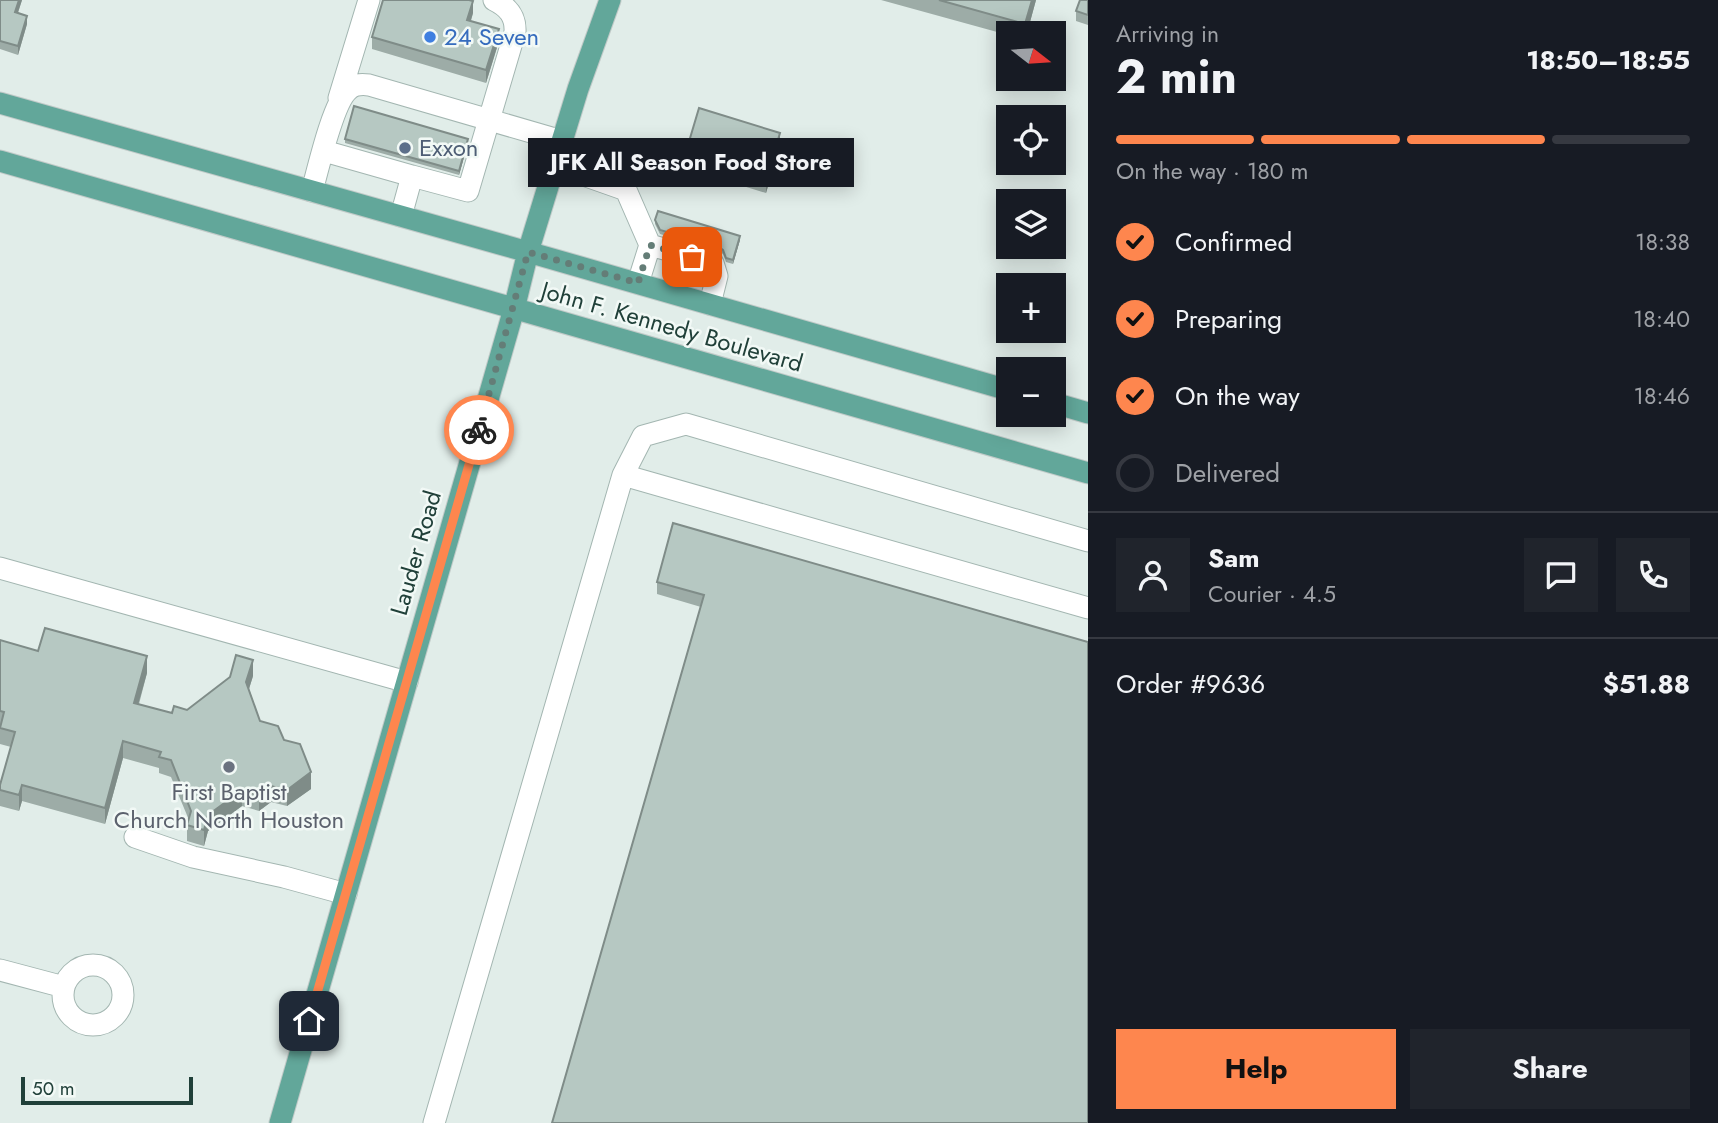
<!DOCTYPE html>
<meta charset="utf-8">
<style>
body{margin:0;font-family:Jost,sans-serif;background:#20242c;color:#f1f3f6;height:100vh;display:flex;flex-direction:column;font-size:26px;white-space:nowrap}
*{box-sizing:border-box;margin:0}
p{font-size:23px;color:#9ea1a6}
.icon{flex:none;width:38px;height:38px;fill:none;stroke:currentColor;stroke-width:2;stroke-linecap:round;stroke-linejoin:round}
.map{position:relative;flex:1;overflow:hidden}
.drawer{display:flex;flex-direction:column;background:#171b24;width:630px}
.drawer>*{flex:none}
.needle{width:46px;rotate:107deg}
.tools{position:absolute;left:996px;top:21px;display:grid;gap:14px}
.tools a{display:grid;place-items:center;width:70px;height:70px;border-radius:0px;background:#171b24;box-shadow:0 4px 18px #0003;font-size:35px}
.scale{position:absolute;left:21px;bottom:18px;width:172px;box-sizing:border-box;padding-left:7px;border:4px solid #204039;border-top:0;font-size:19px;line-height:24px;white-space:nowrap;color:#204039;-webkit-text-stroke:5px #f2f9f6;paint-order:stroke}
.pin{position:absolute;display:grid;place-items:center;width:60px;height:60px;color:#fff;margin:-30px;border-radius:14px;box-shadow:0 4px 10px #0006}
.courier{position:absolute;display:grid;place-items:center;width:70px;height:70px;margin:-35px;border:5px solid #fe864e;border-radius:50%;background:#fff;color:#222;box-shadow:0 2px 9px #0007}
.bubble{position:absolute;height:49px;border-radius:0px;background:#171b24;box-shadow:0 4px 18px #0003;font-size:23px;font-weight:700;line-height:49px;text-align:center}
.summary em{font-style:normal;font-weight:700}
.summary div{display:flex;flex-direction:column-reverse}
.summary{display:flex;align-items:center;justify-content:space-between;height:119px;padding:0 28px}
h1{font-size:46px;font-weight:700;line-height:52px}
.bar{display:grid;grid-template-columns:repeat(4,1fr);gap:10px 7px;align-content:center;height:84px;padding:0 28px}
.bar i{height:9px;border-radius:5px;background:#363941}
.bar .on{background:#fe864e}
.bar p{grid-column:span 4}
.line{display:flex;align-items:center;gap:18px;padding:0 28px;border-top:2px solid #363941}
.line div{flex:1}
.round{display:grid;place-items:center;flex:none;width:74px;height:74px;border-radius:0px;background:#20242c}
ol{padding:0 28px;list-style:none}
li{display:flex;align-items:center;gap:21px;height:77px}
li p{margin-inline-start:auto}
li .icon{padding:7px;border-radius:50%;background:#fe864e;color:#111;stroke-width:4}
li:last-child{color:#9ea1a6}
li i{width:38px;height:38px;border:4px solid #363941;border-radius:50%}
.cta{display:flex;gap:14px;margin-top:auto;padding:14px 28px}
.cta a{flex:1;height:80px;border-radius:0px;background:#fe864e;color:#111;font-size:28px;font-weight:700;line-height:80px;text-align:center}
.cta a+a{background:#20242c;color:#f1f3f6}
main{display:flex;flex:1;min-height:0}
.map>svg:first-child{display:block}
</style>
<main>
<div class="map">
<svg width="1088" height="1123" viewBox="0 0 1088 1123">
<rect width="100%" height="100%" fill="#e1ede9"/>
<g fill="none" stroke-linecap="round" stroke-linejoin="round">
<defs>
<path id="minor" d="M339,98L369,0
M324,151L412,176
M555,165L626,190L650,245L638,283
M312,191C318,169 333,103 348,90C354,84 361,84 369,85L562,141
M401,216L412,176L468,191L515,32C516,16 508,7 494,0
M650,245L713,263L717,276L710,304
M623,475L1088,608
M0,568L407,682
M135,837L193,857L284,877L346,894
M63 995a30 30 0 1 1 60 0a30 30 0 1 1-60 0Z
M0,970L64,987
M434,1123L623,475L643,436L686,424L1088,541"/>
<path id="major" d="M0,103L528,252L1008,390
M0,161L1088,473
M1054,403L1088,413
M280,1123L514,309L528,252L578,89L610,0"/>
</defs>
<!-- minor casing -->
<use href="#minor" stroke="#a3b6b1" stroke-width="23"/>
<!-- major casing -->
<use href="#major" stroke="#c1cac8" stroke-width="23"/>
<!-- minor -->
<use href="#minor" stroke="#fff" stroke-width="21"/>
<!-- major -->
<use href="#major" stroke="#62a79a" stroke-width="21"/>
</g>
<!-- wall -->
<path fill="#9daca7" d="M0,0H22L18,13L27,24L18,55L0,49Z
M881,0H1036L1027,33H1008V35Z
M1088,0V25L1076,21V11Z
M473,13L471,21L499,41L486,83L372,49V37Z
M345,139L468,143L459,175L345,143Z
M780,146L766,193L685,168V155Z
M655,220L740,240L733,264L726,262L723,254L717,250L660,234L655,224Z
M657,582L1088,642L701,607L657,594Z
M0,640L38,651L147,673L139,704L172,713L187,710L253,676L249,689L260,721L284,740L311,789L287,806L271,802L259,811L242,806L208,831L204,846L187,841V825L189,820L171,777L159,773V768L123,758L105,824L22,801L19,811L0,806V785L11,747L0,744Z"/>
<!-- shaded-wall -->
<path fill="#7f8c88" d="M19,0H22L15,21V12Z
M1032,0H1036L1027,33H1025V24Z
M473,1V13L467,32V20Z
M27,16V24L18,55V46Z
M499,29V41L486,83V70Z
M780,133V146L766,193V180Z
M468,139V143L459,175V171Z
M740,236V240L733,264V260Z
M147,656V673L134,719V703Z
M253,660V676L246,698V682Z
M123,741V758L105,824V808Z
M311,772V789L287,806V790Z
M22,785V801L19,811V795Z
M271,786V802L259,811V795Z
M242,790V806L208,831L204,846V830L208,815Z"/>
<!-- building -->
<path fill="#b6c8c2" stroke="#7f8c88" stroke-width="2" d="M0,0H19L15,12L27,16L18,46L0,41Z
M383,0H469L473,1L467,20L499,29L486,70L372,37Z
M939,0H1032L1025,24Z
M1080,0H1088V15L1076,11Z
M354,106L468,139L459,171L345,139Z
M699,108L780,133L766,180L685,155Z
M658,211L740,236L733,260L726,258L723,250L717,246L660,230L655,220Z
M673,523L1088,642V1123H552L704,595L657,582Z
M45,628L147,656L134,703L172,713L174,706L187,710L230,677L236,655L253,660L246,682L260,721L278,726L284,740L300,744L311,772L287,790L271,786L259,795L242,790L208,815L204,830L187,825L191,811L171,760L159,757L161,752L123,741L105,808L22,785L19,795L0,790V785L15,732L0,728L4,712L0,711V640L38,651Z"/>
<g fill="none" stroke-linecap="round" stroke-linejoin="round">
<!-- done -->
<path stroke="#647d77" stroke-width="7" stroke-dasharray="0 12.6" d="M479,430L528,252L638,283L650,245L692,257"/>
<!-- route -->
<path stroke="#fe864e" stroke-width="9" d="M309,1021L479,430"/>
</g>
<!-- markers -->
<circle fill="#3f7fe0" stroke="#f2f9f6" stroke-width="2.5" cx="430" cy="37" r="7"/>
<circle fill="#5c6f8a" stroke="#f2f9f6" stroke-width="2.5" cx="405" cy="148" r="7"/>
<circle fill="#6b7280" stroke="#f2f9f6" stroke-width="2.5" cx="229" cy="767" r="7"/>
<g text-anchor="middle" stroke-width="5" stroke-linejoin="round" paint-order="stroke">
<!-- shop labels -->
<g font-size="24" fill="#366cbe" stroke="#f2f9f6" text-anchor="start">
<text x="444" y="45">24 Seven</text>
</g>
<!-- service labels -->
<g font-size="24" fill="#4e5e75" stroke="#f2f9f6" text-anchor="start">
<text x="419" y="156">Exxon</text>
</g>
<!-- street labels -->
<g font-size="24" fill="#204039" stroke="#f2f9f6">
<text transform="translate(672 327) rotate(16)" y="8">John F. Kennedy Boulevard</text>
<text transform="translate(416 553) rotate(-74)" y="8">Lauder Road</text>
</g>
<!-- worship labels -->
<g font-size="24" fill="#5b616d" stroke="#f2f9f6">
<text x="229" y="800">First Baptist<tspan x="229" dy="28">Church North Houston</tspan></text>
</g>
</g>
</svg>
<div class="tools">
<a><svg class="needle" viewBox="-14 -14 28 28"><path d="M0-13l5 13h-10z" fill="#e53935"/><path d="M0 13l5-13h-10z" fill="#9ea1a6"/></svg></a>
<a><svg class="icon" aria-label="locate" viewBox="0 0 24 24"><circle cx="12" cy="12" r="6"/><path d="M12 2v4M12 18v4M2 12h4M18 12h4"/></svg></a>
<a><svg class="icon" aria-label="layers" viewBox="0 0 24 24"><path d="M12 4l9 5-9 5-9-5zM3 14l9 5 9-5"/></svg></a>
<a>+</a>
<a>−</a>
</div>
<div class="scale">50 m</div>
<div class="pin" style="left:692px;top:257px;background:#ea580c"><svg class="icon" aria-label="bag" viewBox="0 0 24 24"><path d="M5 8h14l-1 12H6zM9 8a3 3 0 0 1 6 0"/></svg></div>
<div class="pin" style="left:309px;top:1021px;background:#1f2937"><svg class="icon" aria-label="home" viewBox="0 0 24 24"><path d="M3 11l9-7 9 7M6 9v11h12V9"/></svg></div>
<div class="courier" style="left:479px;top:430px"><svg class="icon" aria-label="bike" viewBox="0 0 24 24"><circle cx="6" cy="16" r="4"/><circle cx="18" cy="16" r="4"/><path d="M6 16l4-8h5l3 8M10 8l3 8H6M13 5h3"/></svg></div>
<div class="bubble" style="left:528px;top:138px;width:326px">JFK All Season Food Store</div>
</div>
<section class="drawer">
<div class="summary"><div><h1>2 min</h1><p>Arriving in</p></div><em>18:50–18:55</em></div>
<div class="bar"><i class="on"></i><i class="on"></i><i class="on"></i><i></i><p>On the way · 180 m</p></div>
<ol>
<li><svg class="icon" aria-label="check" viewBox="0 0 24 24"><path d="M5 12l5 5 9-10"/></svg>Confirmed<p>18:38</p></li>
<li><svg class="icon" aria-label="check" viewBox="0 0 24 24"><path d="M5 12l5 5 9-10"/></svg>Preparing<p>18:40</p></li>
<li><svg class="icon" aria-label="check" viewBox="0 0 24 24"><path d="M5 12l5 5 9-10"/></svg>On the way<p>18:46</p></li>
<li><i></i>Delivered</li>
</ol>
<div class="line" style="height:126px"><a class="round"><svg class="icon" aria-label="person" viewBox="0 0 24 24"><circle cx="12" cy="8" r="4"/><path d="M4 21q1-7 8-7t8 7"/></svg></a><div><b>Sam</b><p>Courier · 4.5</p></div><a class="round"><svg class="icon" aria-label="chat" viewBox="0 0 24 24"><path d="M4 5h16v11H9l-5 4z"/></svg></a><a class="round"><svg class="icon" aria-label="phone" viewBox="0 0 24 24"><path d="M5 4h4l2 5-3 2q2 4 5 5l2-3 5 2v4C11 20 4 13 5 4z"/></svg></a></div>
<div class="line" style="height:91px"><div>Order #9636</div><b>$51.88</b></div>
<div class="cta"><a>Help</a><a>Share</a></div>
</section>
</main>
